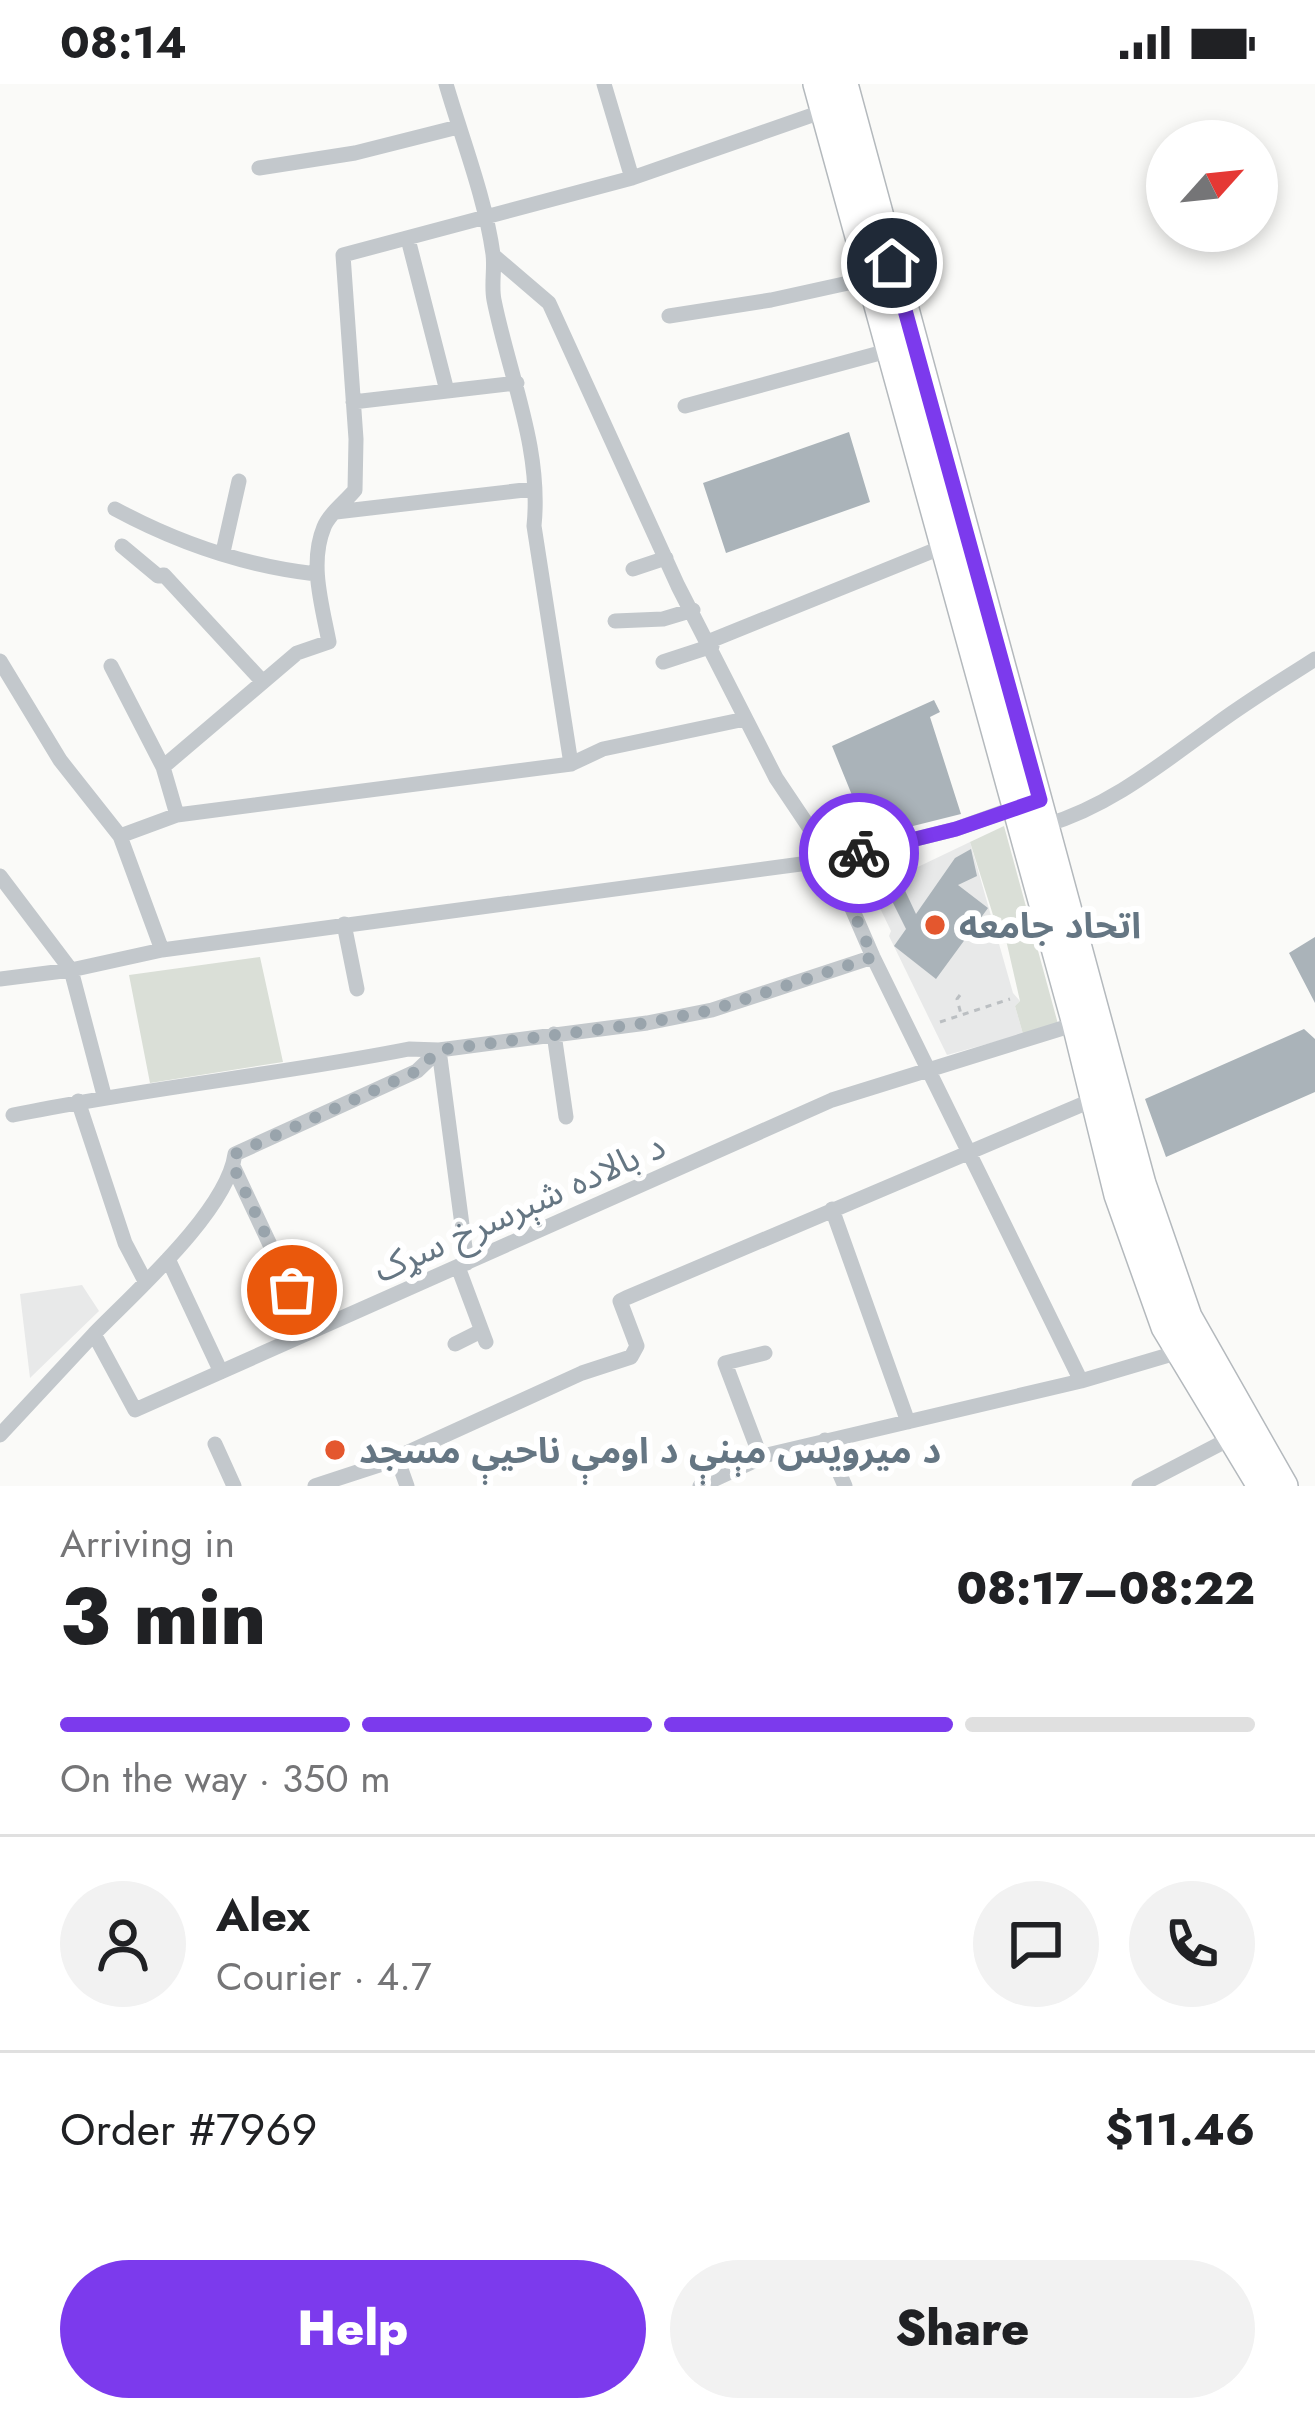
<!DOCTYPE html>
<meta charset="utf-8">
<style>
body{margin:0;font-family:Jost,"Noto Sans Arabic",sans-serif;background:#f2f2f2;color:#202124;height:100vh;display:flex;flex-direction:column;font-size:45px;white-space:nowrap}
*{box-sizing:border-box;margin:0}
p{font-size:39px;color:#757577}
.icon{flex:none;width:66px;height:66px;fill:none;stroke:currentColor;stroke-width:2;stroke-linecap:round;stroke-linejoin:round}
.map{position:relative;height:1402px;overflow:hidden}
.side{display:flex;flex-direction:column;background:#fff;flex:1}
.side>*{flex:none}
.needle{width:78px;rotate:63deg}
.tools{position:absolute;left:1146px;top:36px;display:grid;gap:24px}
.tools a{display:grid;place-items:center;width:132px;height:132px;border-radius:50%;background:#fff;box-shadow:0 6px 18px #0003;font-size:60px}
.pin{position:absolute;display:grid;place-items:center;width:102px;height:102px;color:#fff;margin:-51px;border:6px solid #fff;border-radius:50%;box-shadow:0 3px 12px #0007}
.courier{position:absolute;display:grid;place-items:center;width:120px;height:120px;margin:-60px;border:9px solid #7c3aed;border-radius:50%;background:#fff;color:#222;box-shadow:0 3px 15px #0007}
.overview em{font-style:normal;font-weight:800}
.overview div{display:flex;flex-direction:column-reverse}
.overview{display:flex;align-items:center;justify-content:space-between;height:204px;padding:0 60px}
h1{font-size:78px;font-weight:800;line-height:90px}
.bar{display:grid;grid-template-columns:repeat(4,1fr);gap:18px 12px;align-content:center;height:144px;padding:0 60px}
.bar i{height:15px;border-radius:9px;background:#e0e0e0}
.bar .selected{background:#7c3aed}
.bar p{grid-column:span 4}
.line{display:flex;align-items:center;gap:30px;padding:0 60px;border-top:3px solid #e0e0e0}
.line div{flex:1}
.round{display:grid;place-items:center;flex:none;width:126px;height:126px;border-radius:63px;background:#f2f2f2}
.button{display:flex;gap:24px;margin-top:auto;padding:24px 60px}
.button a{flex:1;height:138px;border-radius:72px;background:#7c3aed;color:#fff;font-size:48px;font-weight:800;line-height:138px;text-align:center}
.button a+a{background:#f2f2f2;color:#202124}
.status{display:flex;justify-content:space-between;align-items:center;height:84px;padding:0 60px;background:#fff;direction:ltr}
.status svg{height:33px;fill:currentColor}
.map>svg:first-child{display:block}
</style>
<div class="status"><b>08:14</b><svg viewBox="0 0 49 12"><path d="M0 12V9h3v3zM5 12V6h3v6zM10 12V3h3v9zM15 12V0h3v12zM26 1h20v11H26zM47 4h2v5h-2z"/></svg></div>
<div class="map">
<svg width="1315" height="1402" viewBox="0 0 1315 1402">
<rect width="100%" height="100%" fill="#fafaf8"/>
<!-- built -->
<path fill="#e8e9e9" d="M970,758L1013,909L1020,917L1015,922L1023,950L947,971L889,852L891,847L878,820L879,807L886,797L880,789L881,783L893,777L901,791Z
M82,1201L99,1227L30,1294L20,1210Z"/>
<!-- green -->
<path fill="#dadfd7" d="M1004,742L1058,940L1023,950L1015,922L1020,917L1001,834L993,831L970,758Z
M260,873L283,978L150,999L129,891Z"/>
<!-- building -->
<path fill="#aab3b9" d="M849,348L870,418L726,469L703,399Z
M934,616L940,628L930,633L961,730L869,753L832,662Z
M971,765L977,792L958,801L988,824L936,895L894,862L906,845L886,805L901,798L916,830L955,774Z
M1315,853V919L1289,869Z
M1304,945L1315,955V1008L1166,1073L1145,1015Z"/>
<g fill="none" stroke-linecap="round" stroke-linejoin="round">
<defs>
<path id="trunk" d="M817,0L1076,940L1118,1111L1165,1243L1261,1402
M844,0L1142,1100L1188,1233L1284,1402"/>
</defs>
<!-- trunk casing -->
<use href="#trunk" stroke="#b4b9bd" stroke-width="30"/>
<!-- path -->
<path stroke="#bbbfc2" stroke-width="3" stroke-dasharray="6 6" stroke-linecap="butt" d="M960,911L957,915L961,930
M940,938L1010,915"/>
<!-- minor -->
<path stroke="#c3c8cc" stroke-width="15" d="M446,0C462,55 485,113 493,170C495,185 491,201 494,216C509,291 542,364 534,442L571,680
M604,0L632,94
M259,84L355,69L458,43
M408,155L447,307
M494,172L549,219L678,502L776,694L831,776L873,873L1081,1297
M669,232L771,216L871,194
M353,318L517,299
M685,322L891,266
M115,425C178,459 245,482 316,490
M336,428L533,405
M122,462L158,492L164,491L263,598
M223,468L239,397
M633,485L666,474
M615,537L663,535L693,526
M710,557L945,462
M0,577L60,676L120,752L162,866
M663,578L712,562
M111,582L163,683L177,731
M163,683L297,569L329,558C322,521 309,479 324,443C329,430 346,417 355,406L356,355L343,171L632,94L824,27
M1046,741C1110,722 1161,680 1214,642C1246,618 1281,597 1315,575
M120,752L177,731L571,680L603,665L745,635
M0,792L71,886L104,1011
M344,840L357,905
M0,895L71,886L162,866L831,776L956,745L1020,722
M554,950L566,1033
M439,966L467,1179
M78,1017L125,1159L145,1197
M13,1031C144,1004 278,991 409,965L439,966L647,939L712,926L873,873
M233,1082L311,1248
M832,1125L908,1338
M168,1175L221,1288
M458,1183L486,1258
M94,1250C134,1209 227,1127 235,1070L417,987L439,966
M455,1260L481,1247
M0,1351L94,1250L135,1326L832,1016L1076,940
M825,1356L845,1402
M215,1360L234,1402
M397,1374L407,1402
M761,1374L725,1279L765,1269
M315,1402L382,1380L582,1289L631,1273L637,1262L620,1217L626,1214L1095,1015
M700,1402L767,1371L1081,1297L1179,1268
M1139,1402L1237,1351"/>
<!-- trunk -->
<use href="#trunk" stroke="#fff" stroke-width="27"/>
</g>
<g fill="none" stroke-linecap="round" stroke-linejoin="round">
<!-- done -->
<path stroke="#99a4ac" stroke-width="12" stroke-dasharray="0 21.6" d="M292,1206L233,1082L235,1070L417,987L439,966L647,939L712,926L873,873L831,776L859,769"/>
<!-- route -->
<path stroke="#7c3aed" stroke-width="15" d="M859,769L956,745L1040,716L892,179"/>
</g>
<!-- markers -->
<g fill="#e4572e" stroke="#fff" stroke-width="4.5">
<circle cx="935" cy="841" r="12"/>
<circle cx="335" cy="1366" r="12"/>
</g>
<g text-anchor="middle" stroke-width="12" stroke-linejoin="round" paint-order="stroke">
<!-- poi labels -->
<g font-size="36" font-weight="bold" fill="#657683" stroke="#fff" text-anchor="start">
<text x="959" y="854">اتحاد جامعه</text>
<text x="359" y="1379">د ميرویس مېنې د اومې ناحيې مسجد</text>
</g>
<!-- street labels -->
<g font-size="36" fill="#657683" stroke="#fff">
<text transform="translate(519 1123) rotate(-24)" y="13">د بالاده شېرسرخ سړک</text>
</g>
</g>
</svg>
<div class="tools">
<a><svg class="needle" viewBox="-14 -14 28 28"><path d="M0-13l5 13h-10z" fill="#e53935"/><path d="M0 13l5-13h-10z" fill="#757577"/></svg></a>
</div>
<div class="pin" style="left:292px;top:1206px;background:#ea580c"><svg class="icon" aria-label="bag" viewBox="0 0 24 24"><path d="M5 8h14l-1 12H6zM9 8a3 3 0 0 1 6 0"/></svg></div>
<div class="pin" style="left:892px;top:179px;background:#1f2937"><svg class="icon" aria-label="home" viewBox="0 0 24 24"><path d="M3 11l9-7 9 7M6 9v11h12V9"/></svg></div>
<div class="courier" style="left:859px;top:769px"><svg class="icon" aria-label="bike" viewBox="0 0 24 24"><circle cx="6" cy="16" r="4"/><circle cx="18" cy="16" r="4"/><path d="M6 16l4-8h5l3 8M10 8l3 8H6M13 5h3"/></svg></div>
</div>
<section class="side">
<div class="overview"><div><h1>3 min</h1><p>Arriving in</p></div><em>08:17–08:22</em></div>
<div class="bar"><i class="selected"></i><i class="selected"></i><i class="selected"></i><i></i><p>On the way · 350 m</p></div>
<div class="line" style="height:216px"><a class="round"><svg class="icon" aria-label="person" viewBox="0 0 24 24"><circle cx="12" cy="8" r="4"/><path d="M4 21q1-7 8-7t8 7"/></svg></a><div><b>Alex</b><p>Courier · 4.7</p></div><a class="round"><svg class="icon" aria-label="chat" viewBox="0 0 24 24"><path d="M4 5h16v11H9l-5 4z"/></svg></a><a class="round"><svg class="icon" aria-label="phone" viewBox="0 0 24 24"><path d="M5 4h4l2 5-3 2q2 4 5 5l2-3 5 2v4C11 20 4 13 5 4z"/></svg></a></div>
<div class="line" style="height:156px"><div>Order #7969</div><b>$11.46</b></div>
<div class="button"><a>Help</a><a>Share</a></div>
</section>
